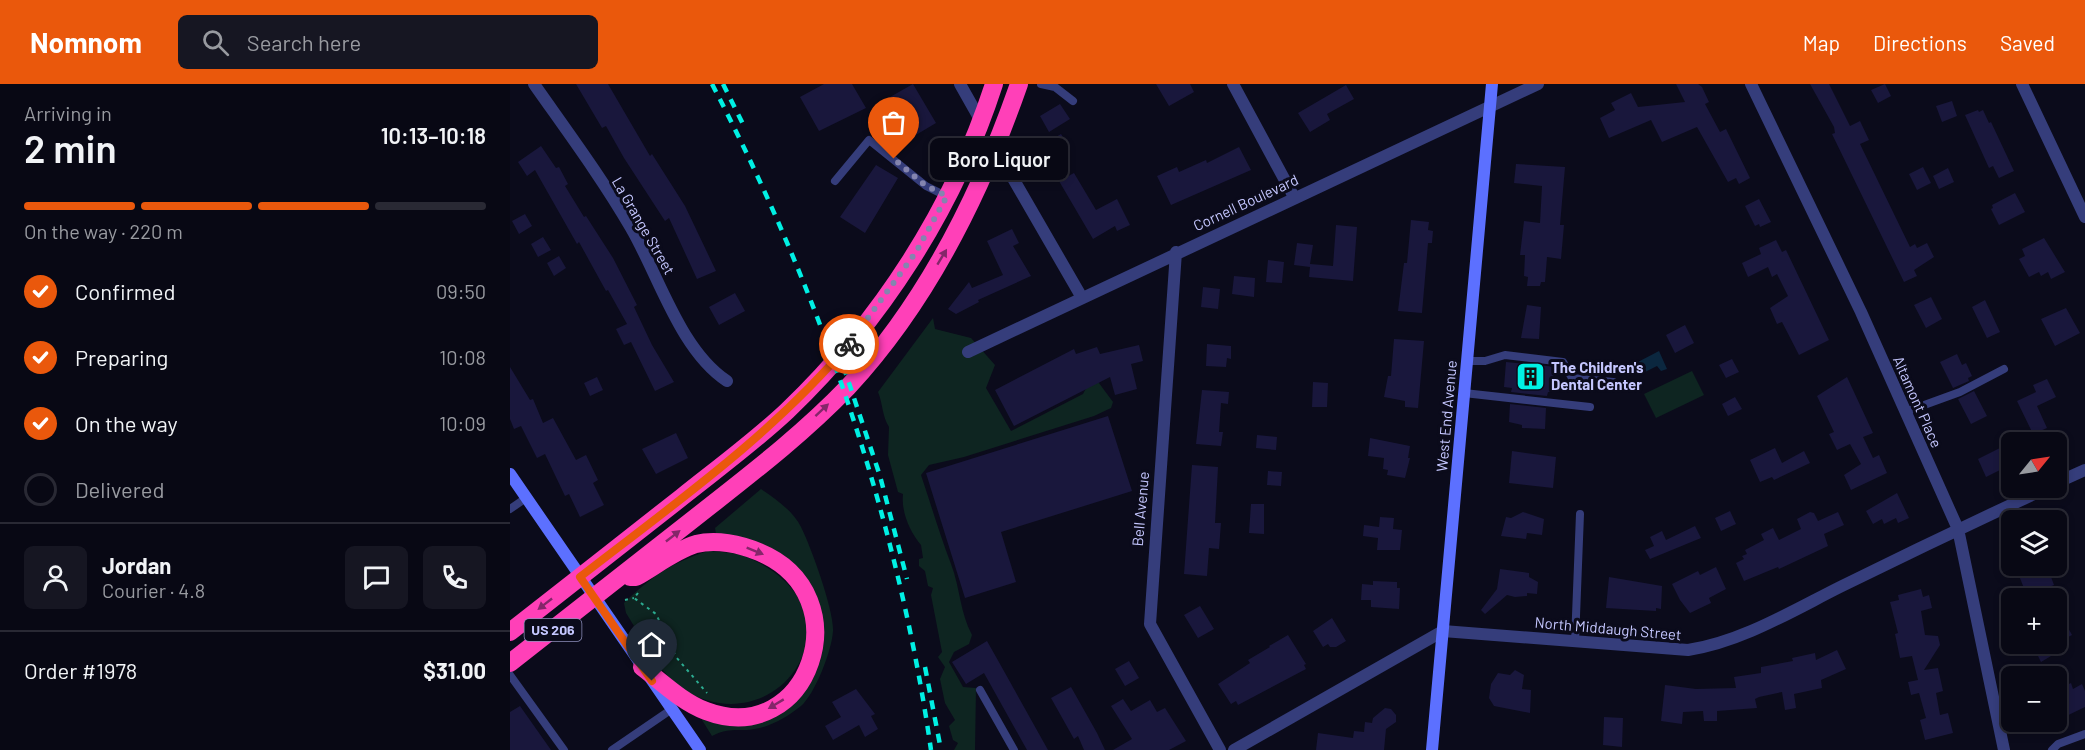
<!DOCTYPE html>
<meta charset="utf-8">
<style>
body{margin:0;font-family:Barlow,sans-serif;background:#161622;color:#f1f3f6;height:100vh;display:flex;flex-direction:column;font-size:22px;white-space:nowrap}
*{box-sizing:border-box;margin:0}
p{font-size:20px;color:#989aa0}
.icon{flex:none;width:33px;height:33px;fill:none;stroke:currentColor;stroke-width:2;stroke-linecap:round;stroke-linejoin:round}
.map{position:relative;flex:1;overflow:hidden}
.sheet{display:flex;flex-direction:column;background:#080814;width:510px}
.sheet>*{flex:none}
.needle{width:39px;rotate:60deg}
.fabs{position:absolute;left:1491px;top:348px;display:grid;gap:12px}
.fabs a{display:grid;place-items:center;width:66px;height:66px;border-radius:9px;background:#080814;box-shadow:0 3px 9px #0003,0 0 0 2px #292934;font-size:30px}
.pin{position:absolute;display:grid;place-items:center;width:51px;height:51px;color:#fff;margin:-62px -26px;border-radius:50% 50% 50% 0;rotate:-45deg;box-shadow:0 0 6px #0007}
.pin .icon{rotate:45deg}
.courier{position:absolute;display:grid;place-items:center;width:60px;height:60px;margin:-30px;border:4px solid #ea580c;border-radius:50%;background:#fff;color:#222;box-shadow:0 2px 8px #0007}
.bubble{position:absolute;height:42px;border-radius:9px;background:#080814;box-shadow:0 3px 9px #0003,0 0 0 2px #292934;font-size:20px;font-weight:600;line-height:42px;text-align:center}
.head em{font-style:normal;font-weight:600}
.head div{display:flex;flex-direction:column-reverse}
.head{display:flex;align-items:center;justify-content:space-between;height:102px;padding:0 24px}
h1{font-size:39px;font-weight:600;line-height:45px}
.bar{display:grid;grid-template-columns:repeat(4,1fr);gap:9px 6px;align-content:center;height:72px;padding:0 24px}
.bar i{height:8px;border-radius:4px;background:#292934}
.bar .current{background:#ea580c}
.bar p{grid-column:span 4}
.line{display:flex;align-items:center;gap:15px;padding:0 24px;border-top:2px solid #292934}
.line div{flex:1}
.round{display:grid;place-items:center;flex:none;width:63px;height:63px;border-radius:9px;background:#161622}
ol{padding:0 24px;list-style:none}
li{display:flex;align-items:center;gap:18px;height:66px}
li p{margin-inline-start:auto}
li .icon{padding:6px;border-radius:50%;background:#ea580c;color:#fff;stroke-width:4}
li:last-child{color:#989aa0}
li i{width:33px;height:33px;border:3px solid #292934;border-radius:50%}
header{display:flex;align-items:center;gap:36px;box-sizing:border-box;height:84px;padding:0 30px;background:#ea580c;color:#fff}
header strong{font-size:28px}
nav{display:flex;gap:33px;margin-inline-start:auto;font-size:21px}
.search{width:420px;height:54px;background:#161622;display:flex;align-items:center;gap:15px;box-sizing:border-box;padding:0 21px;border-radius:9px;color:#989aa0;font-size:22px}
main{display:flex;flex:1;min-height:0}
.map>svg:first-child{display:block}
</style>
<header>
<strong>Nomnom</strong>
<div class="search"><svg class="icon" aria-label="search" viewBox="0 0 24 24"><circle cx="10" cy="10" r="6"/><path d="M15 15l6 6"/></svg>Search here</div>
<nav><a>Map</a><a>Directions</a><a>Saved</a></nav>
</header>
<main>
<section class="sheet">
<div class="head"><div><h1>2 min</h1><p>Arriving in</p></div><em>10:13–10:18</em></div>
<div class="bar"><i class="current"></i><i class="current"></i><i class="current"></i><i></i><p>On the way · 220 m</p></div>
<ol>
<li><svg class="icon" aria-label="check" viewBox="0 0 24 24"><path d="M5 12l5 5 9-10"/></svg>Confirmed<p>09:50</p></li>
<li><svg class="icon" aria-label="check" viewBox="0 0 24 24"><path d="M5 12l5 5 9-10"/></svg>Preparing<p>10:08</p></li>
<li><svg class="icon" aria-label="check" viewBox="0 0 24 24"><path d="M5 12l5 5 9-10"/></svg>On the way<p>10:09</p></li>
<li><i></i>Delivered</li>
</ol>
<div class="line" style="height:108px"><a class="round"><svg class="icon" aria-label="person" viewBox="0 0 24 24"><circle cx="12" cy="8" r="4"/><path d="M4 21q1-7 8-7t8 7"/></svg></a><div><b>Jordan</b><p>Courier · 4.8</p></div><a class="round"><svg class="icon" aria-label="chat" viewBox="0 0 24 24"><path d="M4 5h16v11H9l-5 4z"/></svg></a><a class="round"><svg class="icon" aria-label="phone" viewBox="0 0 24 24"><path d="M5 4h4l2 5-3 2q2 4 5 5l2-3 5 2v4C11 20 4 13 5 4z"/></svg></a></div>
<div class="line" style="height:78px"><div>Order #1978</div><b>$31.00</b></div>
</section>
<div class="map">
<svg width="1575" height="666" viewBox="0 0 1575 666">
<rect width="100%" height="100%" fill="#0b0b1b"/>
<!-- green -->
<path fill="#0e2521" d="M423,234L425,245L461,254L485,281L476,304L501,347L573,310L583,291L603,318L601,324L584,332L454,373L419,381L411,391C421,421 430,451 441,480C450,503 450,529 462,551L459,560L444,568L439,578L453,603L466,604L465,666H444L448,659L443,656L439,642L445,636L435,619L430,595L435,583L428,573L432,568L421,511L423,504L418,502L415,487L409,482V475L413,474L411,461C400,448 391,428 393,410L388,408L378,371L379,343C372,332 373,320 368,308Z
M1182,287L1194,311L1146,334L1134,310Z
M251,405C266,415 283,427 291,443C301,463 324,526 323,547C322,566 305,610 291,622C276,634 257,645 237,646C223,646 215,645 202,652L192,636C203,638 218,642 229,639C241,636 279,621 288,613C322,584 322,519 290,488C279,478 223,458 206,450L205,444Z
M198,467C210,468 224,468 234,472C363,523 271,666 172,605C148,587 132,554 116,529L114,519C142,492 161,479 198,467Z"/>
<!-- water -->
<path fill="#0b273f" d="M1149,267L1157,285L1151,287L1147,282L1131,290L1126,279Z"/>
<!-- building -->
<path fill="#19173c" d="M66,0H98L140,72L142,70L175,122L206,187L187,195L159,134L155,137L114,74L96,42L92,44Z
M314,0H342L356,24L309,47L290,13Z
M403,0L426,39L389,61L366,21Z
M646,0H680L684,8L659,22Z
M1166,0H1188L1192,3L1199,18L1195,20L1210,48L1216,45L1240,94L1229,100L1226,94L1218,98L1187,43L1152,58L1141,36L1099,54L1090,34L1105,26L1101,19L1121,9L1128,23L1175,18Z
M1300,0H1319L1340,42L1350,37L1359,56L1350,60L1400,163L1405,160L1407,164L1417,159L1424,173L1404,186L1407,192L1394,198L1322,50L1325,49L1324,43Z
M1375,0L1381,12L1368,19L1361,6Z
M836,1L844,15L817,30L820,36L800,48L788,29Z
M1442,17L1447,32L1432,38L1426,22Z
M550,20L560,35L539,48L530,32Z
M1468,26L1469,28L1473,26L1479,39L1481,38L1504,87L1489,94L1483,82L1479,84L1455,31Z
M551,50L560,65L537,78L528,64Z
M31,62L46,84L49,83L58,100L55,102L74,133L76,132L103,174L127,221L124,223L142,261L164,298L145,307L121,258L114,261L106,245L117,240L98,206L96,207L69,158L67,160L25,86L17,92L8,78Z
M729,63L741,86L661,121L647,92L667,83L669,88L696,76L697,79Z
M1006,80L1055,83L1050,141H1054L1051,175L1037,173L1035,198H1031L1030,202H1017L1018,193L1014,192L1015,171H1010L1014,137L1030,139L1032,102L1004,99Z
M366,81L388,94L355,149L330,133Z
M1413,83L1421,99L1407,106L1399,90Z
M1438,84L1444,98L1429,105L1423,92Z
M564,89L586,126L607,115L620,141L607,147L605,142L583,155L549,97Z
M1505,109L1515,128L1489,141L1481,125L1483,124L1482,121Z
M1249,115L1261,138L1250,143L1249,140L1245,142L1235,122Z
M15,130L22,142L9,150L2,137Z
M901,136L919,138L918,146L923,147L922,159H918L912,229L888,227L894,179H897Z
M826,141L847,143L843,197L799,193L800,183L784,181L787,159L803,161L800,180L823,182Z
M502,145L509,159L503,162L521,192L468,216L469,218L446,230L438,225L459,198L462,204L493,191L477,157Z
M33,153L41,166L28,173L21,160Z
M1534,154L1555,188L1541,195L1538,188L1531,192L1529,188L1519,193L1509,175L1515,172L1512,165Z
M1266,156L1272,168L1276,166L1319,256L1289,271L1272,238L1267,240L1260,224L1278,212L1267,190L1262,193L1258,183L1238,193L1232,179L1251,170L1249,164Z
M49,172L56,184L44,192L37,179Z
M758,176L774,178L772,199L756,198Z
M724,192L745,194L744,213L722,210Z
M693,203L710,205L708,225L691,223Z
M225,209L235,227L209,241L199,223Z
M1421,213L1432,235L1416,244L1404,221Z
M1475,216L1490,248L1477,254L1462,223Z
M1017,221L1031,223L1029,255L1011,254Z
M1556,224L1570,249L1545,262L1531,235Z
M1175,241L1184,259L1165,269L1156,251Z
M884,255L914,257L908,324L895,323V317L874,313L878,292H881Z
M697,260L721,262V275L717,274L716,283L696,282Z
M629,261L633,277L621,280L627,305L605,311L600,293L504,342L485,306L564,265L566,270L587,263L590,270Z
M1447,270L1452,281L1456,279L1462,292L1458,294L1459,297L1443,304L1430,278Z
M1222,275L1229,288L1216,294L1209,281Z
M996,278L1047,283L1044,308H1038L1037,312L1001,308L1002,304L994,303Z
M0,283L20,316L23,315L33,339L43,334L66,376L76,371L88,396L83,399L94,421L70,433L59,410L55,412L35,370L27,374L11,342L4,345L0,335Z
M87,293L93,306L80,312L74,299Z
M1337,293L1363,349L1353,353L1363,374L1369,371L1377,389L1341,406L1334,391L1351,380L1340,360L1327,366L1319,350L1324,348L1307,312Z
M1537,295L1546,313L1527,322L1537,344L1523,350L1507,317L1526,308L1523,301Z
M803,298L818,299L817,323H802Z
M692,306L719,308L718,320L711,319L709,348H713L711,362L686,360Z
M1464,307L1477,332L1461,340L1448,315Z
M1225,313L1232,325L1218,332L1212,320Z
M1000,320L1036,324L1035,345L1012,344V341L999,338Z
M598,332L622,407L491,448L506,498L455,514L416,389Z
M166,349L178,374L146,390L132,365Z
M747,351L767,353L766,366L746,364Z
M860,354L900,362L898,374H900L895,394L877,391L878,386L873,385L874,374L858,372Z
M1502,358V387L1494,389L1490,386L1476,393L1468,375Z
M1265,364L1272,379L1294,367L1300,379L1264,396L1262,393L1250,398L1240,376Z
M1002,367L1046,373L1043,404L999,399Z
M682,381L708,383L705,439H711L709,465L699,464L697,492L674,490Z
M758,387L772,388L771,402L757,401Z
M1387,409L1399,434L1388,439L1386,434L1374,440L1372,435L1363,440L1356,427Z
M741,420H754V450L739,449Z
M1220,427L1226,440L1211,447L1205,434Z
M1013,428L1034,435L1032,451L1017,449L1016,455L991,452L996,433L1001,434Z
M1300,428L1304,429L1308,437L1328,428L1334,441L1314,450L1318,462L1269,485L1268,483L1234,497L1226,479L1234,475L1232,472L1237,470L1235,466L1254,456L1251,450L1263,444L1269,456L1291,445L1287,435Z
M870,433L884,434L883,445L892,446L890,466H867L868,454L853,452L854,441L869,443Z
M1185,442L1191,454L1140,475L1135,466L1144,462L1140,453L1152,447L1156,456Z
M1513,482H1537L1544,501L1517,512L1508,489L1515,486Z
M1206,483L1216,505L1199,514L1201,519L1180,529L1170,516L1162,500L1188,487L1190,491Z
M990,485L1019,489V493L1028,498L1027,510L1017,509V512L1005,513L997,511L975,530L971,526L987,505Z
M1099,493L1152,502L1151,525L1146,524V527L1096,524Z
M863,497L887,498V504H890L889,525L861,523V516H851L852,500L863,501Z
M1411,505L1413,513L1419,511L1422,524L1411,527L1415,551L1428,552L1430,561L1414,586L1428,584L1433,607L1426,609L1430,631L1438,629L1443,649L1415,656L1410,636L1416,634L1409,609L1401,611L1398,598L1408,596L1402,572L1390,574L1385,550L1388,549L1380,518L1389,516L1388,511Z
M690,522L704,545L688,554L674,531Z
M1546,522L1562,551L1546,559Z
M822,534L836,557L826,563H820L818,560L813,563L803,547Z
M778,551L796,580L794,581L796,585L728,621L726,617L721,620L708,600L740,579L738,576L760,563L759,562Z
M477,557L490,580L538,666H517L474,589L456,600L442,578Z
M1522,560H1556L1539,569L1541,572L1531,578Z
M1327,566L1336,585L1311,596L1312,604L1284,610L1286,624L1275,626L1272,608L1249,613L1245,615L1247,624L1207,627V637H1194L1193,627L1173,628L1172,640L1151,637L1155,601L1186,605L1226,604L1224,593L1251,589V583L1283,577L1282,574L1305,569L1306,576Z
M619,577L629,594L615,602L605,585Z
M1005,586L1014,591L1012,605L1021,606L1020,629L984,622L979,614L981,600L988,589L1000,591Z
M1561,599L1563,605L1572,600L1575,607V623L1546,637V606Z
M561,603L587,649L595,666H574L568,652L564,655L541,614Z
M346,605L365,630L361,632L368,645L355,653L349,641L323,656L315,642L331,633L322,618Z
M613,615L621,627L640,616L647,628L655,624L676,657L659,666H603L622,655L601,622Z
M10,622L41,666H0V628Z
M875,624L881,625L886,631V638L876,645L874,666H806L808,649L843,654L844,647L854,648L855,638L862,639L863,634Z
M1094,633L1113,634L1112,663L1093,661Z"/>
<g fill="none" stroke-linecap="round" stroke-linejoin="round">
<!-- path -->
<path stroke="#2cac91" stroke-width="2" stroke-dasharray="3 4.5" stroke-linecap="butt" d="M128,509L124,514L146,530L166,573L197,609
M115,516L124,514"/>
<!-- lane -->
<path stroke="#353d7b" stroke-width="8" d="M531,0L545,3L563,17
M325,97L359,56L416,102L436,112
M957,277H975L995,271L1053,278L1062,294L1103,298
M954,309L1080,323
M1395,328L1450,308L1494,285
M0,425L16,414
M1065,557L1070,430
M0,591L54,666
M470,606L504,666
M102,666L162,625
M1542,666L1548,660L1575,650"/>
<!-- street -->
<path stroke="#353d7b" stroke-width="12" d="M24,0C57,47 92,94 121,144C149,192 170,266 217,297
M450,0L472,39
M723,0L784,113
M1241,0L1351,228L1448,445L1494,666
M1512,0L1575,133
M486,65L571,212
M666,168L640,540L710,666
M458,268L1028,0
M1546,399L1575,386
M724,666L933,547L1178,566C1231,558 1282,527 1330,503C1399,469 1468,436 1537,404"/>
<!-- secondary -->
<path stroke="#5c70ff" stroke-width="12" d="M0,390L190,666
M922,666L982,0"/>
<!-- highway -->
<path stroke="#ff40b8" stroke-width="18" d="M120,493H126C144,483 166,466 186,460C206,455 230,460 249,468C353,511 299,666 196,627C172,618 152,598 132,583
M0,548C57,503 115,458 172,413C207,385 244,358 277,327C371,237 444,124 484,0
M0,579C62,531 124,482 186,433C238,392 292,351 338,303C418,217 471,109 509,0"/>
<!-- rail -->
<path stroke="#00f0e4" stroke-width="4.5" stroke-dasharray="9 8" stroke-linecap="butt" d="M202,0C310,207 388,435 421,666
M213,0L234,42
M328,266L370,392L397,495
M415,583L431,666"/>
</g>
<!-- one-way arrows -->
<defs><path id="oneway-solid" d="M-6-.8H1V-3.2L6.5 0L1 3.2V.8H-6Z" transform="scale(1.5)"/></defs>
<g fill="#85266a">
<use href="#oneway-solid" transform="translate(432 173) rotate(-59)"/>
<use href="#oneway-solid" transform="translate(312 326) rotate(-43)"/>
<use href="#oneway-solid" transform="translate(163 452) rotate(-38)"/>
<use href="#oneway-solid" transform="translate(245 467) rotate(22)"/>
<use href="#oneway-solid" transform="translate(35 520) rotate(142)"/>
<use href="#oneway-solid" transform="translate(266 620) rotate(149)"/>
</g>
<g fill="none" stroke-linecap="round" stroke-linejoin="round">
<!-- done -->
<path stroke="#8485af" stroke-width="6" stroke-dasharray="0 10.8" d="M339,260L406,168L437,112L416,102L384,75"/>
<!-- route -->
<path stroke="#ea580c" stroke-width="8" d="M142,597L70,493C164,420 262,351 339,260"/>
</g>
<!-- icons -->
<defs>
<symbol id="building-square" viewBox="-11 -11 22 22"><rect x="-9" y="-9" width="18" height="18" rx="4" fill="#00f0e4" stroke="#0b0b1b"/><path d="M-4-6H4V6H1V3H-1V6H-4ZM-2.5-4.3h1.7v1.8h-1.7ZM.8-4.3h1.7v1.8H.8ZM-2.5-1h1.7V.8h-1.7ZM.8-1h1.7V.8H.8Z" fill="#111"/></symbol>
</defs>
<g fill-rule="evenodd">
<use href="#building-square" x="1004" y="276" width="33" height="33"/>
</g>
<g text-anchor="middle" stroke-width="6" stroke-linejoin="round" paint-order="stroke">
<!-- shield labels -->
<rect fill="#0b0b1b" stroke="#8d8fbb" stroke-width="1.5" x="14.5" y="535" width="57" height="22" rx="4.5"/>
<g font-size="14" font-weight="bold" fill="#c5c7ff">
<text x="43" y="551">US 206</text>
</g>
<!-- street labels -->
<g font-size="15" fill="#c5c7ff" stroke="#0b0b1b">
<text transform="translate(736 119) rotate(-25)" y="5">Cornell Boulevard</text>
<text transform="translate(133 142) rotate(60)" y="5">La Grange Street</text>
<text transform="translate(1407 318) rotate(66)" y="5">Altamont Place</text>
<text transform="translate(937 332) rotate(-85)" y="5">West End Avenue</text>
<text transform="translate(631 425) rotate(-85)" y="5">Bell Avenue</text>
<text transform="translate(1098 545) rotate(5)" y="5">North Middaugh Street</text>
</g>
<!-- poi labels -->
<g font-size="15" font-weight="bold" fill="#c5c7ff" stroke="#0b0b1b" text-anchor="start">
<text x="1041" y="289">The Children's<tspan x="1041" dy="17">Dental Center</tspan></text>
</g>
</g>
</svg>
<div class="fabs">
<a><svg class="needle" viewBox="-14 -14 28 28"><path d="M0-13l5 13h-10z" fill="#e53935"/><path d="M0 13l5-13h-10z" fill="#989aa0"/></svg></a>
<a><svg class="icon" aria-label="layers" viewBox="0 0 24 24"><path d="M12 4l9 5-9 5-9-5zM3 14l9 5 9-5"/></svg></a>
<a>+</a>
<a>−</a>
</div>
<div class="pin" style="left:384px;top:75px;background:#ea580c"><svg class="icon" aria-label="bag" viewBox="0 0 24 24"><path d="M5 8h14l-1 12H6zM9 8a3 3 0 0 1 6 0"/></svg></div>
<div class="pin" style="left:142px;top:597px;background:#1f2937"><svg class="icon" aria-label="home" viewBox="0 0 24 24"><path d="M3 11l9-7 9 7M6 9v11h12V9"/></svg></div>
<div class="courier" style="left:339px;top:260px"><svg class="icon" aria-label="bike" viewBox="0 0 24 24"><circle cx="6" cy="16" r="4"/><circle cx="18" cy="16" r="4"/><path d="M6 16l4-8h5l3 8M10 8l3 8H6M13 5h3"/></svg></div>
<div class="bubble" style="left:420px;top:54px;width:138px">Boro Liquor</div>
</div>
</main>
